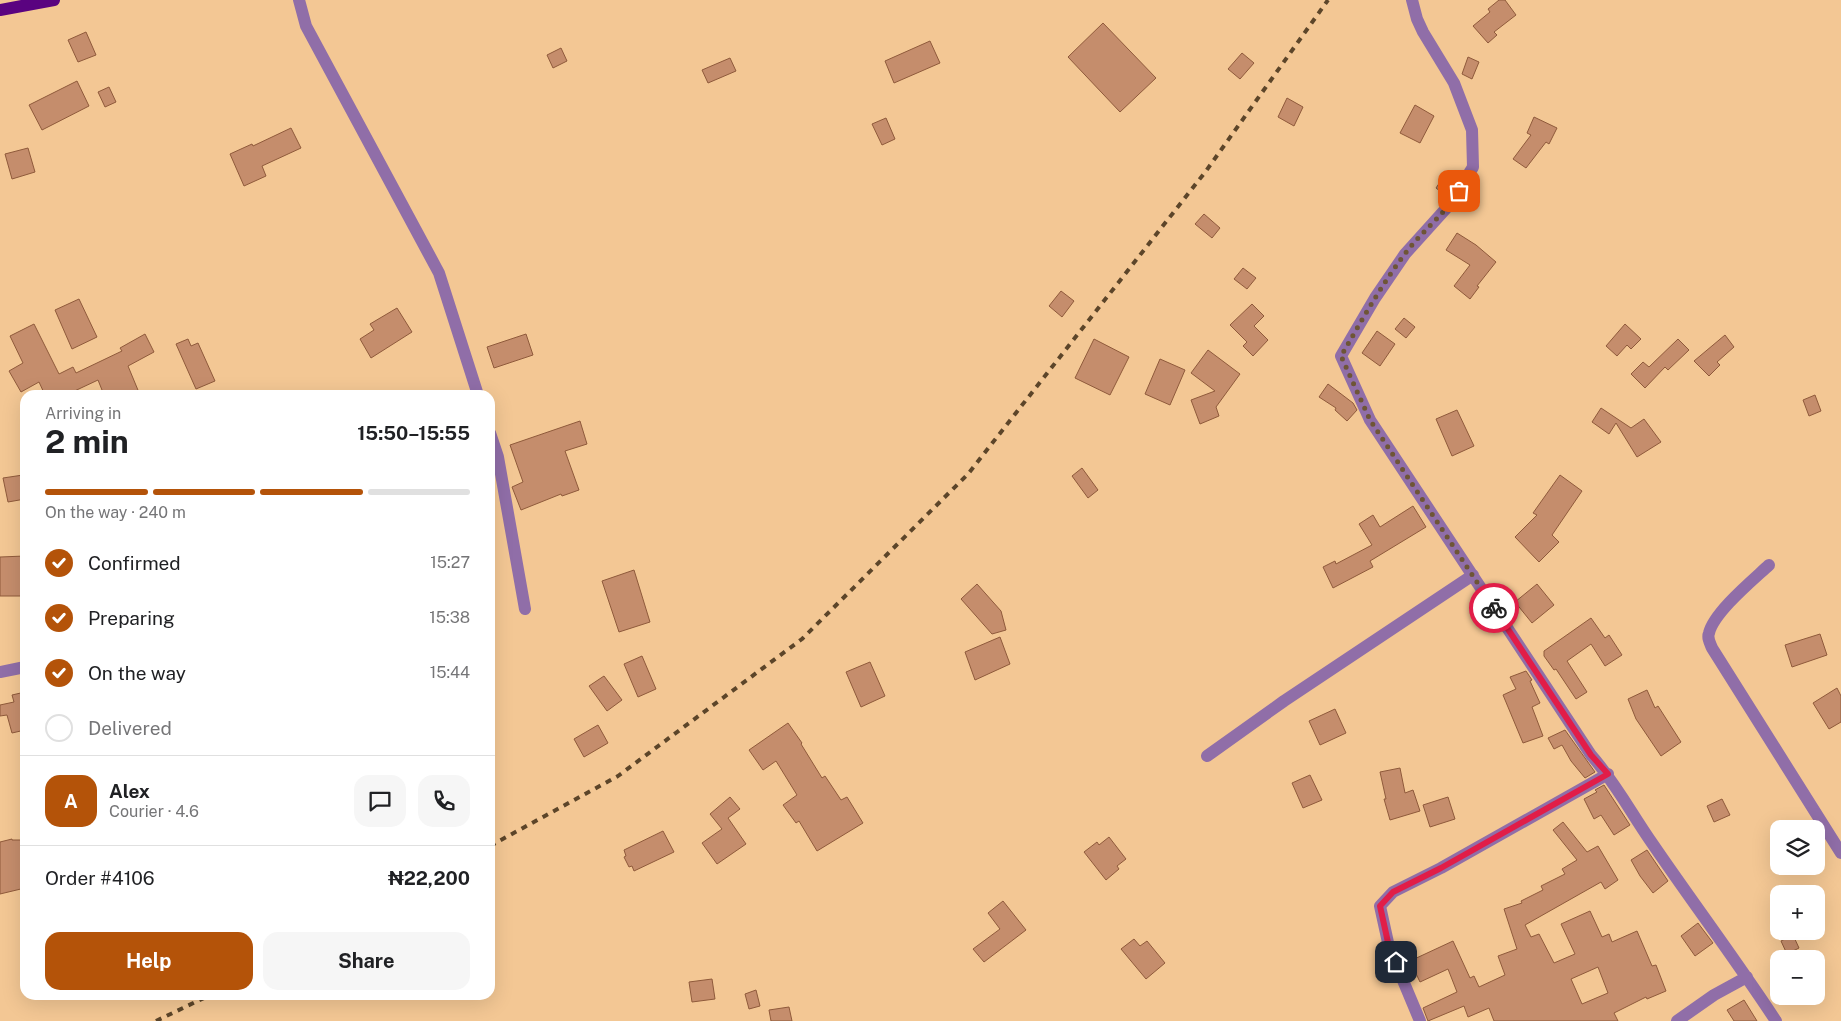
<!DOCTYPE html>
<meta charset="utf-8">
<style>
body{margin:0;font-family:"Public Sans",sans-serif;background:#f6f6f6;color:#202124;height:100vh;display:flex;flex-direction:column;font-size:19px;white-space:nowrap}
*{box-sizing:border-box;margin:0}
p{font-size:16px;color:#757577}
.icon{flex:none;width:28px;height:28px;fill:none;stroke:currentColor;stroke-width:2;stroke-linecap:round;stroke-linejoin:round}
.map{position:relative;flex:1;overflow:hidden}
.panel{position:absolute;left:20px;top:390px;width:475px;height:610px;display:flex;flex-direction:column;background:#fff;border-radius:15px;box-shadow:0 5px 20px #0002}
.panel>*{flex:none}
.buttons{position:absolute;left:1770px;top:820px;display:grid;gap:10px}
.buttons a{display:grid;place-items:center;width:55px;height:55px;border-radius:10px;background:#fff;box-shadow:0 5px 20px #0002;font-size:25px}
.pin{position:absolute;display:grid;place-items:center;width:42px;height:42px;color:#fff;margin:-21px;border-radius:10px;box-shadow:0 2px 8px #0006}
.courier{position:absolute;display:grid;place-items:center;width:50px;height:50px;margin:-25px;border:4px solid #e11d48;border-radius:50%;background:#fff;color:#222;box-shadow:0 1px 6px #0007}
.summary em{font-style:normal;font-weight:700}
.summary div{display:flex;flex-direction:column-reverse}
.summary{display:flex;align-items:center;justify-content:space-between;height:85px;padding:0 25px}
h1{font-size:32px;font-weight:700;line-height:38px}
.bar{display:grid;grid-template-columns:repeat(4,1fr);gap:8px 5px;align-content:center;height:60px;padding:0 25px}
.bar i{height:6px;border-radius:4px;background:#e0e0e0}
.bar .selected{background:#b45309}
.bar p{grid-column:span 4}
.line{display:flex;align-items:center;gap:12px;padding:0 25px;border-top:1px solid #e0e0e0}
.line div{flex:1}
.round{display:grid;place-items:center;flex:none;width:52px;height:52px;border-radius:15px;background:#f6f6f6}
ol{padding:0 25px;list-style:none}
li{display:flex;align-items:center;gap:15px;height:55px}
li p{margin-inline-start:auto}
li .icon{padding:5px;border-radius:50%;background:#b45309;color:#fff;stroke-width:4}
li:last-child{color:#757577}
li i{width:28px;height:28px;border:2px solid #e0e0e0;border-radius:50%}
.cta{display:flex;gap:10px;margin-top:auto;padding:10px 25px}
.cta a{flex:1;height:58px;border-radius:15px;background:#b45309;color:#fff;font-size:20px;font-weight:700;line-height:58px;text-align:center}
.cta a+a{background:#f6f6f6;color:#202124}
.map>svg:first-child{display:block}
</style>
<div class="map">
<svg width="1841" height="1021" viewBox="0 0 1841 1021">
<rect width="100%" height="100%" fill="#f3c794"/>
<!-- building -->
<path fill="#c58d6c" stroke="#8f5a3b" fill-rule="evenodd" d="M1499,0H1505L1516,15L1494,32L1497,35L1488,43L1473,26L1490,12L1488,9Z
M1103,23L1156,78L1120,112L1068,57Z
M86,32L96,55L78,62L68,40Z
M930,41L940,63L894,83L885,61Z
M561,48L567,61L553,68L547,55Z
M1242,53L1254,63L1240,79L1228,69Z
M1468,57L1479,62L1472,79L1462,74Z
M730,58L736,71L708,83L702,70Z
M77,81L89,106L42,130L29,105Z
M109,87L116,102L105,107L98,92Z
M1287,98L1303,107L1294,126L1278,117Z
M1415,105L1434,116L1420,143L1400,133Z
M1534,117L1557,128L1549,144L1546,142L1526,168L1513,159L1531,135L1527,133Z
M886,118L895,139L882,145L872,124Z
M291,128L301,148L262,166L266,176L244,186L230,154L252,144L253,146Z
M28,148L35,172L12,179L5,154Z
M1446,173L1455,179L1445,195L1436,188Z
M1204,214L1220,228L1212,238L1195,224Z
M1457,233L1476,245L1496,262L1477,286L1479,287L1470,299L1454,286L1470,265L1446,250Z
M1243,268L1256,278L1247,289L1234,279Z
M1061,291L1074,301L1062,317L1049,306Z
M79,299L97,337L72,349L55,310Z
M1252,304L1264,316L1254,326L1268,340L1253,356L1243,346L1247,342L1230,325Z
M397,308L412,332L371,358L360,339L374,330L370,324Z
M1404,318L1415,327L1406,338L1395,329Z
M34,324L59,374L73,367L76,373L122,351L120,348L145,334L154,352L128,366L140,395H104L98,380L66,395H45L39,382L21,392L9,371L23,363L10,336Z
M1625,324L1641,339L1631,349L1627,345L1617,356L1606,346Z
M1377,331L1395,344L1380,366L1362,353Z
M526,334L533,355L494,368L487,347Z
M1725,335L1734,347L1717,362L1720,365L1709,376L1694,361Z
M188,339L191,346L198,343L215,381L196,389L176,344Z
M1094,339L1129,357L1110,395L1075,378Z
M1678,339L1689,350L1668,370L1665,367L1645,388L1631,374L1643,362L1649,367Z
M1208,350L1240,374L1216,407L1219,416L1200,424L1191,400L1215,391L1191,373Z
M1160,359L1185,370L1170,405L1145,394Z
M1328,384L1353,403L1357,410L1347,421L1335,410L1336,408L1319,397Z
M1815,395L1821,411L1809,416L1803,400Z
M1601,408L1631,428L1644,419L1661,442L1637,457L1616,423L1609,434L1592,422Z
M1457,410L1474,446L1452,456L1436,419Z
M580,421L587,444L565,451L579,490L562,496L561,494L521,510L512,487L523,482L510,445Z
M1082,468L1098,490L1088,498L1072,476Z
M23,475L25,499L8,502L3,478Z
M1560,475L1582,491L1552,535L1559,542L1539,562L1515,537L1537,515L1533,513Z
M1413,506L1426,527L1370,561L1373,567L1333,588L1323,567L1335,561L1336,564L1372,545L1359,524L1373,515L1380,527Z
M25,556V596H0V557Z
M634,570L650,622L619,632L602,581Z
M977,584L1001,611L1006,630L992,634L961,599Z
M1537,584L1554,605L1532,623L1515,602Z
M1591,618L1605,638L1609,635L1622,655L1605,666L1591,644L1567,661L1587,692L1576,699L1556,669L1554,670L1544,656V651Z
M1820,634L1827,655L1792,667L1785,645Z
M1000,637L1010,664L975,680L965,652Z
M642,656L656,689L638,697L624,664Z
M870,662L885,696L861,707L846,672Z
M1526,671L1532,680L1530,681L1540,703L1532,707L1543,736L1523,743L1503,695L1516,689L1510,677Z
M604,676L622,700L607,711L589,686Z
M1837,688L1841,696V722L1829,729L1813,703Z
M1647,690L1655,708L1658,706L1681,742L1661,756L1636,719L1628,699Z
M25,692V730L12,733L7,715L0,716V705L14,702L12,695Z
M1335,709L1346,733L1320,745L1309,721Z
M788,723L802,743L801,744L822,778L825,776L841,800L847,797L863,823L817,851L799,821L796,823L783,805L797,795L776,761L763,770L749,750Z
M598,725L608,743L584,757L574,739Z
M1565,730L1595,772L1585,778L1571,761L1562,745L1554,749L1548,738Z
M1400,768L1405,793L1413,790L1420,811L1390,820L1384,799H1386L1380,772Z
M1310,775L1322,800L1303,808L1292,783Z
M1604,785L1630,825L1614,835L1601,815L1594,819L1584,799L1597,792L1595,790Z
M730,797L740,809L728,818L746,844L717,864L702,843L722,829L710,814Z
M1448,797L1455,819L1430,827L1423,805Z
M1722,799L1730,815L1714,822L1707,806Z
M1563,822L1587,852L1598,846L1618,880L1605,889L1601,882L1525,925L1531,937L1539,934L1554,963L1575,954L1561,924L1590,911L1602,937L1609,934L1612,942L1637,931L1652,966L1656,965L1666,991L1647,999L1646,997L1614,1013L1618,1021H1494L1489,1008L1468,1017L1464,1006L1428,1021L1423,1008L1457,992L1448,969L1420,982L1410,961L1453,941L1470,978L1474,976L1479,987L1505,975L1498,956L1517,949L1504,909L1522,903L1521,901L1543,890L1541,886L1565,874L1562,869L1577,860L1553,830ZM1598,967L1608,993L1582,1004L1571,979Z
M663,831L674,852L634,871L632,866L629,867L624,857L626,856L624,850Z
M1109,837L1126,859L1117,866L1119,869L1106,880L1084,852L1097,842L1099,845Z
M12,839V840H25V888L0,894V842Z
M1647,850L1668,881L1653,893L1640,876L1631,860Z
M1003,901L1026,930L984,962L973,949L1000,929L988,913Z
M1698,923L1713,943L1695,956L1681,936Z
M1793,935L1799,948L1787,954L1781,941Z
M1134,939L1140,946L1147,941L1165,963L1146,979L1121,949Z
M712,979L715,999L692,1002L689,982Z
M756,990L760,1006L749,1009L745,994Z
M1744,1000L1757,1021H1734L1727,1010Z
M789,1007L792,1021H771L769,1010Z"/>
<g fill="none" stroke-linecap="round" stroke-linejoin="round">
<!-- minor -->
<path stroke="#906ea8" stroke-width="12" d="M299,0L306,26L439,273L478,395
M1412,0L1417,19L1423,32L1454,83L1472,130L1473,167L1451,203L1405,254L1375,298L1341,356L1370,420L1591,755C1615,782 1631,813 1652,843C1693,903 1736,960 1776,1021
M490,433L498,457L525,609
M1769,565C1753,580 1714,612 1709,633C1707,638 1710,643 1712,648L1841,853
M0,672L25,667
M1207,756L1284,701L1473,575
M1420,1021L1389,947L1380,906L1393,892L1441,868L1608,774
M1677,1021L1714,995L1747,977"/>
<!-- major -->
<path stroke="#5a0380" stroke-width="12" d="M0,10L54,0"/>
<!-- rail -->
<path stroke="#5c4529" stroke-width="4" stroke-dasharray="6 6" stroke-linecap="butt" d="M490,846L618,776L802,639L968,474L1206,171L1328,0
M156,1021L210,995"/>
</g>
<g fill="none" stroke-linecap="round" stroke-linejoin="round">
<!-- done -->
<path stroke="#6e5536" stroke-width="5" stroke-dasharray="0 9" d="M1459,191C1444,215 1421,232 1404,255C1380,287 1361,322 1341,356L1370,420L1494,608"/>
<!-- route -->
<path stroke="#e11d48" stroke-width="6" d="M1396,962L1389,947L1380,906L1393,892L1441,868L1608,774L1591,755L1494,608"/>
</g>
</svg>
<div class="buttons">
<a><svg class="icon" aria-label="layers" viewBox="0 0 24 24"><path d="M12 4l9 5-9 5-9-5zM3 14l9 5 9-5"/></svg></a>
<a>+</a>
<a>−</a>
</div>
<div class="pin" style="left:1459px;top:191px;background:#ea580c"><svg class="icon" aria-label="bag" viewBox="0 0 24 24"><path d="M5 8h14l-1 12H6zM9 8a3 3 0 0 1 6 0"/></svg></div>
<div class="pin" style="left:1396px;top:962px;background:#1f2937"><svg class="icon" aria-label="home" viewBox="0 0 24 24"><path d="M3 11l9-7 9 7M6 9v11h12V9"/></svg></div>
<div class="courier" style="left:1494px;top:608px"><svg class="icon" aria-label="bike" viewBox="0 0 24 24"><circle cx="6" cy="16" r="4"/><circle cx="18" cy="16" r="4"/><path d="M6 16l4-8h5l3 8M10 8l3 8H6M13 5h3"/></svg></div>
<section class="panel">
<div class="summary"><div><h1>2 min</h1><p>Arriving in</p></div><em>15:50–15:55</em></div>
<div class="bar"><i class="selected"></i><i class="selected"></i><i class="selected"></i><i></i><p>On the way · 240 m</p></div>
<ol>
<li><svg class="icon" aria-label="check" viewBox="0 0 24 24"><path d="M5 12l5 5 9-10"/></svg>Confirmed<p>15:27</p></li>
<li><svg class="icon" aria-label="check" viewBox="0 0 24 24"><path d="M5 12l5 5 9-10"/></svg>Preparing<p>15:38</p></li>
<li><svg class="icon" aria-label="check" viewBox="0 0 24 24"><path d="M5 12l5 5 9-10"/></svg>On the way<p>15:44</p></li>
<li><i></i>Delivered</li>
</ol>
<div class="line" style="height:90px"><b class="round" style="background:#b45309;color:#fff">A</b><div><b>Alex</b><p>Courier · 4.6</p></div><a class="round"><svg class="icon" aria-label="chat" viewBox="0 0 24 24"><path d="M4 5h16v11H9l-5 4z"/></svg></a><a class="round"><svg class="icon" aria-label="phone" viewBox="0 0 24 24"><path d="M5 4h4l2 5-3 2q2 4 5 5l2-3 5 2v4C11 20 4 13 5 4z"/></svg></a></div>
<div class="line" style="height:65px"><div>Order #4106</div><b>₦22,200</b></div>
<div class="cta"><a>Help</a><a>Share</a></div>
</section>
</div>
